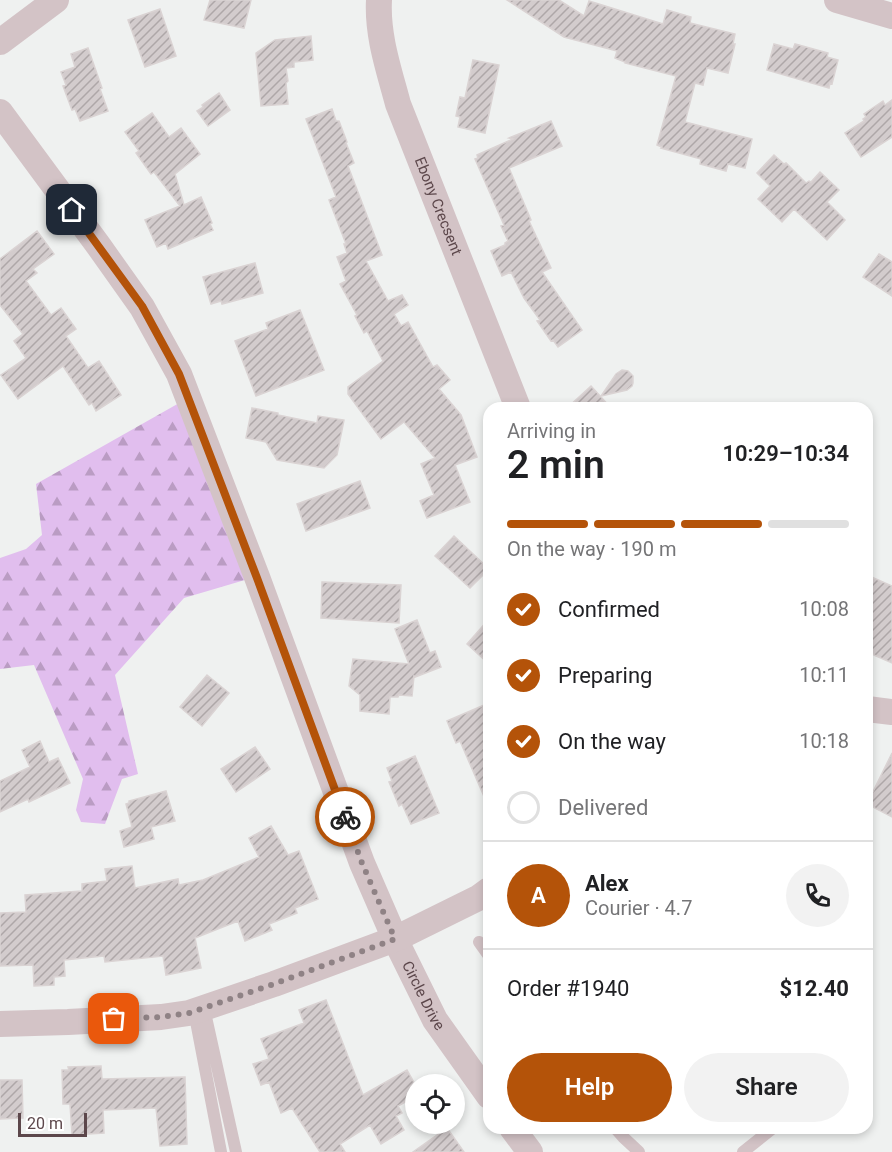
<!DOCTYPE html>
<meta charset="utf-8">
<style>
body{margin:0;font-family:Roboto,sans-serif;background:#f2f2f2;color:#202124;height:100vh;display:flex;flex-direction:column;font-size:22px;white-space:nowrap}
*{box-sizing:border-box;margin:0}
p{font-size:20px;color:#757577}
.icon{flex:none;width:33px;height:33px;fill:none;stroke:currentColor;stroke-width:2;stroke-linecap:round;stroke-linejoin:round}
.map{position:relative;flex:1;overflow:hidden}
.panel{position:absolute;left:483px;top:402px;width:390px;height:732px;display:flex;flex-direction:column;background:#fff;border-radius:18px;box-shadow:0 3px 9px #0003}
.panel>*{flex:none}
.buttons{position:absolute;left:405px;top:1074px;display:grid;gap:12px}
.buttons a{display:grid;place-items:center;width:60px;height:60px;border-radius:50%;background:#fff;box-shadow:0 3px 9px #0003;font-size:30px}
.scale{position:absolute;left:18px;bottom:15px;width:69px;box-sizing:border-box;padding-left:6px;border:3px solid #5c474b;border-top:0;font-size:16px;line-height:21px;white-space:nowrap;color:#5c474b;-webkit-text-stroke:4px #fff;paint-order:stroke}
.pin{position:absolute;display:grid;place-items:center;width:51px;height:51px;color:#fff;margin:-26px;border-radius:12px;box-shadow:0 3px 9px #0006}
.courier{position:absolute;display:grid;place-items:center;width:60px;height:60px;margin:-30px;border:4px solid #b45309;border-radius:50%;background:#fff;color:#222;box-shadow:0 2px 8px #0007}
.overview em{font-style:normal;font-weight:600}
.overview div{display:flex;flex-direction:column-reverse}
.overview{display:flex;align-items:center;justify-content:space-between;height:102px;padding:0 24px}
h1{font-size:39px;font-weight:600;line-height:45px}
.bar{display:grid;grid-template-columns:repeat(4,1fr);gap:9px 6px;align-content:center;height:72px;padding:0 24px}
.bar i{height:8px;border-radius:4px;background:#e0e0e0}
.bar .selected{background:#b45309}
.bar p{grid-column:span 4}
.line{display:flex;align-items:center;gap:15px;padding:0 24px;border-top:2px solid #e0e0e0}
.line div{flex:1}
.round{display:grid;place-items:center;flex:none;width:63px;height:63px;border-radius:32px;background:#f2f2f2}
ol{padding:0 24px;list-style:none}
li{display:flex;align-items:center;gap:18px;height:66px}
li p{margin-inline-start:auto}
li .icon{padding:6px;border-radius:50%;background:#b45309;color:#fff;stroke-width:4}
li:last-child{color:#757577}
li i{width:33px;height:33px;border:3px solid #e0e0e0;border-radius:50%}
.cta{display:flex;gap:12px;margin-top:auto;padding:12px 24px}
.cta a{flex:1;height:69px;border-radius:36px;background:#b45309;color:#fff;font-size:24px;font-weight:600;line-height:69px;text-align:center}
.cta a+a{background:#f2f2f2;color:#202124}
.map>svg:first-child{display:block}
</style>
<div class="map">
<svg width="892" height="1152" viewBox="0 0 892 1152">
<defs>
<pattern id="forest-firs" width="22" height="20" patternUnits="userSpaceOnUse" patternTransform="scale(1.5)"><rect width="22" height="20" fill="#e1beee"/><path d="M5 1l3.5 6h-7zM16 11l3.5 6h-7z" fill="#ba9cc3"/></pattern>
<pattern id="building-hatch" width="6" height="6" patternUnits="userSpaceOnUse" patternTransform="scale(1.5)"><rect width="6" height="6" fill="#d3cccd"/><path d="M-1 1l2-2M0 6l6-6M5 7l2-2" fill="none" stroke="#aea7a8"/></pattern>
</defs>
<rect width="100%" height="100%" fill="#eff1f0"/>
<!-- forest -->
<path fill="url(#forest-firs)" d="M188,398L255,577L184,598L115,675L138,774L122,779L105,824L81,822L76,810L83,779L34,665L0,669V558L26,549L42,535L36,484Z"/>
<!-- building -->
<path fill="url(#building-hatch)" stroke="#dad3d3" stroke-width="1.5" d="M210,0H251L244,28L204,20Z
M507,0H559L584,16L589,1L663,24L667,10L691,17L690,23L735,34L733,44H735L728,73L707,68L703,85L695,83L685,122L752,139L745,168L728,164L726,171L700,164L701,159L661,148L662,147L657,145L676,76L625,63V62L615,58L617,51L564,37Z
M160,9L176,56L145,67L128,20Z
M311,36L313,60L294,62V67L286,68L288,81L286,83L288,104L261,106L256,53L275,40Z
M774,44L793,49L795,44L828,53L827,57L838,60L832,84L830,83L829,88L767,70Z
M88,48L102,88L100,89L108,111L80,121L75,109L72,110L63,86L66,85L61,72L75,67L71,54Z
M473,60L499,65L485,133L458,127L460,117L456,116L460,97L465,98Z
M219,93L230,110L208,126L197,111L203,107L202,105Z
M892,100V137L861,157L845,133L864,121L863,119L866,117L864,114L883,101L885,105Z
M332,109L336,121H339L347,142L346,143L354,163L348,166L382,255L366,261L388,301L402,295L408,305L394,314L401,326L408,322L433,367L437,365L450,380L439,389L461,415L477,457L455,465L470,502L427,518L420,501L434,495L421,464L435,458L404,422L381,439L348,394V387L383,361L367,331L364,333L355,316L357,315L340,284L346,281L337,257L347,253L344,244H346L329,200L336,197L306,119Z
M152,113L169,137L181,128L200,154L175,174L184,205L201,197L212,223L210,224L213,230L168,249L166,243L157,247L145,220L180,206L154,172L151,174L136,153L139,151L125,132Z
M551,121L562,146L509,168L531,220L529,221L551,268L542,272L582,330L558,347L553,340L551,341L537,321L540,320L524,298L511,272L502,276L491,251L505,245V243L508,241L501,226L504,225L475,159L478,158L477,155L513,139L509,138Z
M774,155L784,164L786,163L806,183L809,181L811,182L820,172L839,190L827,202L845,220L827,240L794,209L782,222L758,199L770,186L757,173Z
M37,231L54,254L33,269L37,273L26,281L51,315L61,308L76,329L66,336L88,368L99,361L121,395L96,411L92,403L89,405L63,366L18,399L1,375L26,358L14,341L23,334L0,305V259Z
M879,254L892,262V296L863,277Z
M255,263L263,293L222,304L221,301L211,304L203,277Z
M300,310L324,370L256,396L235,341L268,329L266,323Z
M622,370L628,371L633,376V383L632,386L627,390L601,396L616,374Z
M591,386L611,408H567Z
M252,408L278,413V415L317,423L318,416L344,420L337,455L324,468L277,460L266,442L246,438Z
M360,481L370,508L306,531L297,504Z
M454,536L489,569L470,588L435,556Z
M867,575L892,586V663L874,655L867,649Z
M322,582L401,585L399,623L321,618Z
M489,619V664L467,644Z
M417,620L430,653L435,651L441,667L415,677L414,676L412,696L399,695L398,697H390L389,714L360,711V695L349,686L353,659L409,664L395,629Z
M207,675L229,693L202,726L180,707Z
M489,703V808L460,741L456,743L447,721Z
M40,741L49,762L58,758L70,783L29,802L28,799L0,812V781L30,767L22,750Z
M255,747L270,769L236,792L221,769Z
M892,753V817L867,804Z
M415,756L439,813L411,824L402,804L399,806L389,782L392,781L387,768Z
M166,791L175,821L151,827L154,839L124,847L120,831L132,827L126,804L129,803V801Z
M271,826L288,855L299,851L318,899L295,908L297,913L269,924L272,930L245,941L238,921L195,938L201,968L166,975L163,956L105,962L104,956L64,960L65,976L54,977V985L34,986L33,965L0,966V913L26,912L25,895L82,891V884L107,881L105,869L132,866L135,888L178,879L179,885L203,880L259,857L249,838Z
M326,1000L363,1095L407,1070L416,1086V1096L398,1106L402,1113L396,1116L404,1130L381,1144L370,1125L340,1144L345,1152H320L292,1108L281,1113L269,1082L261,1085L253,1064L269,1059L261,1039L304,1023L299,1010Z
M101,1066L102,1079L185,1077L187,1144L160,1146L156,1108L103,1110L104,1133L72,1135L70,1104H63L62,1070H69L68,1067Z
M0,1080H22L23,1118L0,1119Z
M447,1128L464,1152H413Z"/>
<g fill="none" stroke-linecap="round" stroke-linejoin="round">
<!-- service -->
<path stroke="#d3c3c6" stroke-width="12" d="M479,942L489,956
M204,1008L236,1152
M194,1011L221,1152
M615,1128L623,1137L639,1152
M743,1152L773,1128"/>
<!-- minor -->
<g stroke="#d3c3c6" stroke-width="26">
<path id="s1" d="M379,0C377,36 389,70 398,104L518,408"/>
<path d="M837,0L892,16"/>
<path d="M0,42L56,0"/>
<path id="s2" d="M0,112L98,245L142,307L179,374L257,577L362,863L395,939L435,1020L489,1096"/>
<path d="M867,709L892,712"/>
<path d="M0,1024L68,1022L161,1017L189,1013L274,984L395,939L478,898L489,890"/>
<path d="M512,1128L530,1152"/>
</g>
</g>
<g fill="none" stroke-linecap="round" stroke-linejoin="round">
<!-- done -->
<path stroke="#8f8285" stroke-width="6" stroke-dasharray="0 10.8" d="M114,1019L161,1017L189,1013L274,984L395,939L362,863L345,817"/>
<!-- route -->
<path stroke="#b45309" stroke-width="8" d="M72,210L142,306L179,374L257,578L345,817"/>
</g>
<g text-anchor="middle" stroke-width="5" stroke-linejoin="round" paint-order="stroke">
<!-- street labels -->
<g font-size="15" fill="#5c474b" stroke="#fff">
<text dy="5" stroke="none"><textPath href="#s1" startOffset="216">Ebony Crecsent</textPath></text>
<text dy="5" stroke="none"><textPath href="#s2" startOffset="986">Circle Drive</textPath></text>
</g>
</g>
</svg>
<div class="buttons">
<a><svg class="icon" aria-label="locate" viewBox="0 0 24 24"><circle cx="12" cy="12" r="6"/><path d="M12 2v4M12 18v4M2 12h4M18 12h4"/></svg></a>
</div>
<div class="scale">20 m</div>
<div class="pin" style="left:114px;top:1019px;background:#ea580c"><svg class="icon" aria-label="bag" viewBox="0 0 24 24"><path d="M5 8h14l-1 12H6zM9 8a3 3 0 0 1 6 0"/></svg></div>
<div class="pin" style="left:72px;top:210px;background:#1f2937"><svg class="icon" aria-label="home" viewBox="0 0 24 24"><path d="M3 11l9-7 9 7M6 9v11h12V9"/></svg></div>
<div class="courier" style="left:345px;top:817px"><svg class="icon" aria-label="bike" viewBox="0 0 24 24"><circle cx="6" cy="16" r="4"/><circle cx="18" cy="16" r="4"/><path d="M6 16l4-8h5l3 8M10 8l3 8H6M13 5h3"/></svg></div>
<section class="panel">
<div class="overview"><div><h1>2 min</h1><p>Arriving in</p></div><em>10:29–10:34</em></div>
<div class="bar"><i class="selected"></i><i class="selected"></i><i class="selected"></i><i></i><p>On the way · 190 m</p></div>
<ol>
<li><svg class="icon" aria-label="check" viewBox="0 0 24 24"><path d="M5 12l5 5 9-10"/></svg>Confirmed<p>10:08</p></li>
<li><svg class="icon" aria-label="check" viewBox="0 0 24 24"><path d="M5 12l5 5 9-10"/></svg>Preparing<p>10:11</p></li>
<li><svg class="icon" aria-label="check" viewBox="0 0 24 24"><path d="M5 12l5 5 9-10"/></svg>On the way<p>10:18</p></li>
<li><i></i>Delivered</li>
</ol>
<div class="line" style="height:108px"><b class="round" style="background:#b45309;color:#fff">A</b><div><b>Alex</b><p>Courier · 4.7</p></div><a class="round"><svg class="icon" aria-label="phone" viewBox="0 0 24 24"><path d="M5 4h4l2 5-3 2q2 4 5 5l2-3 5 2v4C11 20 4 13 5 4z"/></svg></a></div>
<div class="line" style="height:78px"><div>Order #1940</div><b>$12.40</b></div>
<div class="cta"><a>Help</a><a>Share</a></div>
</section>
</div>
